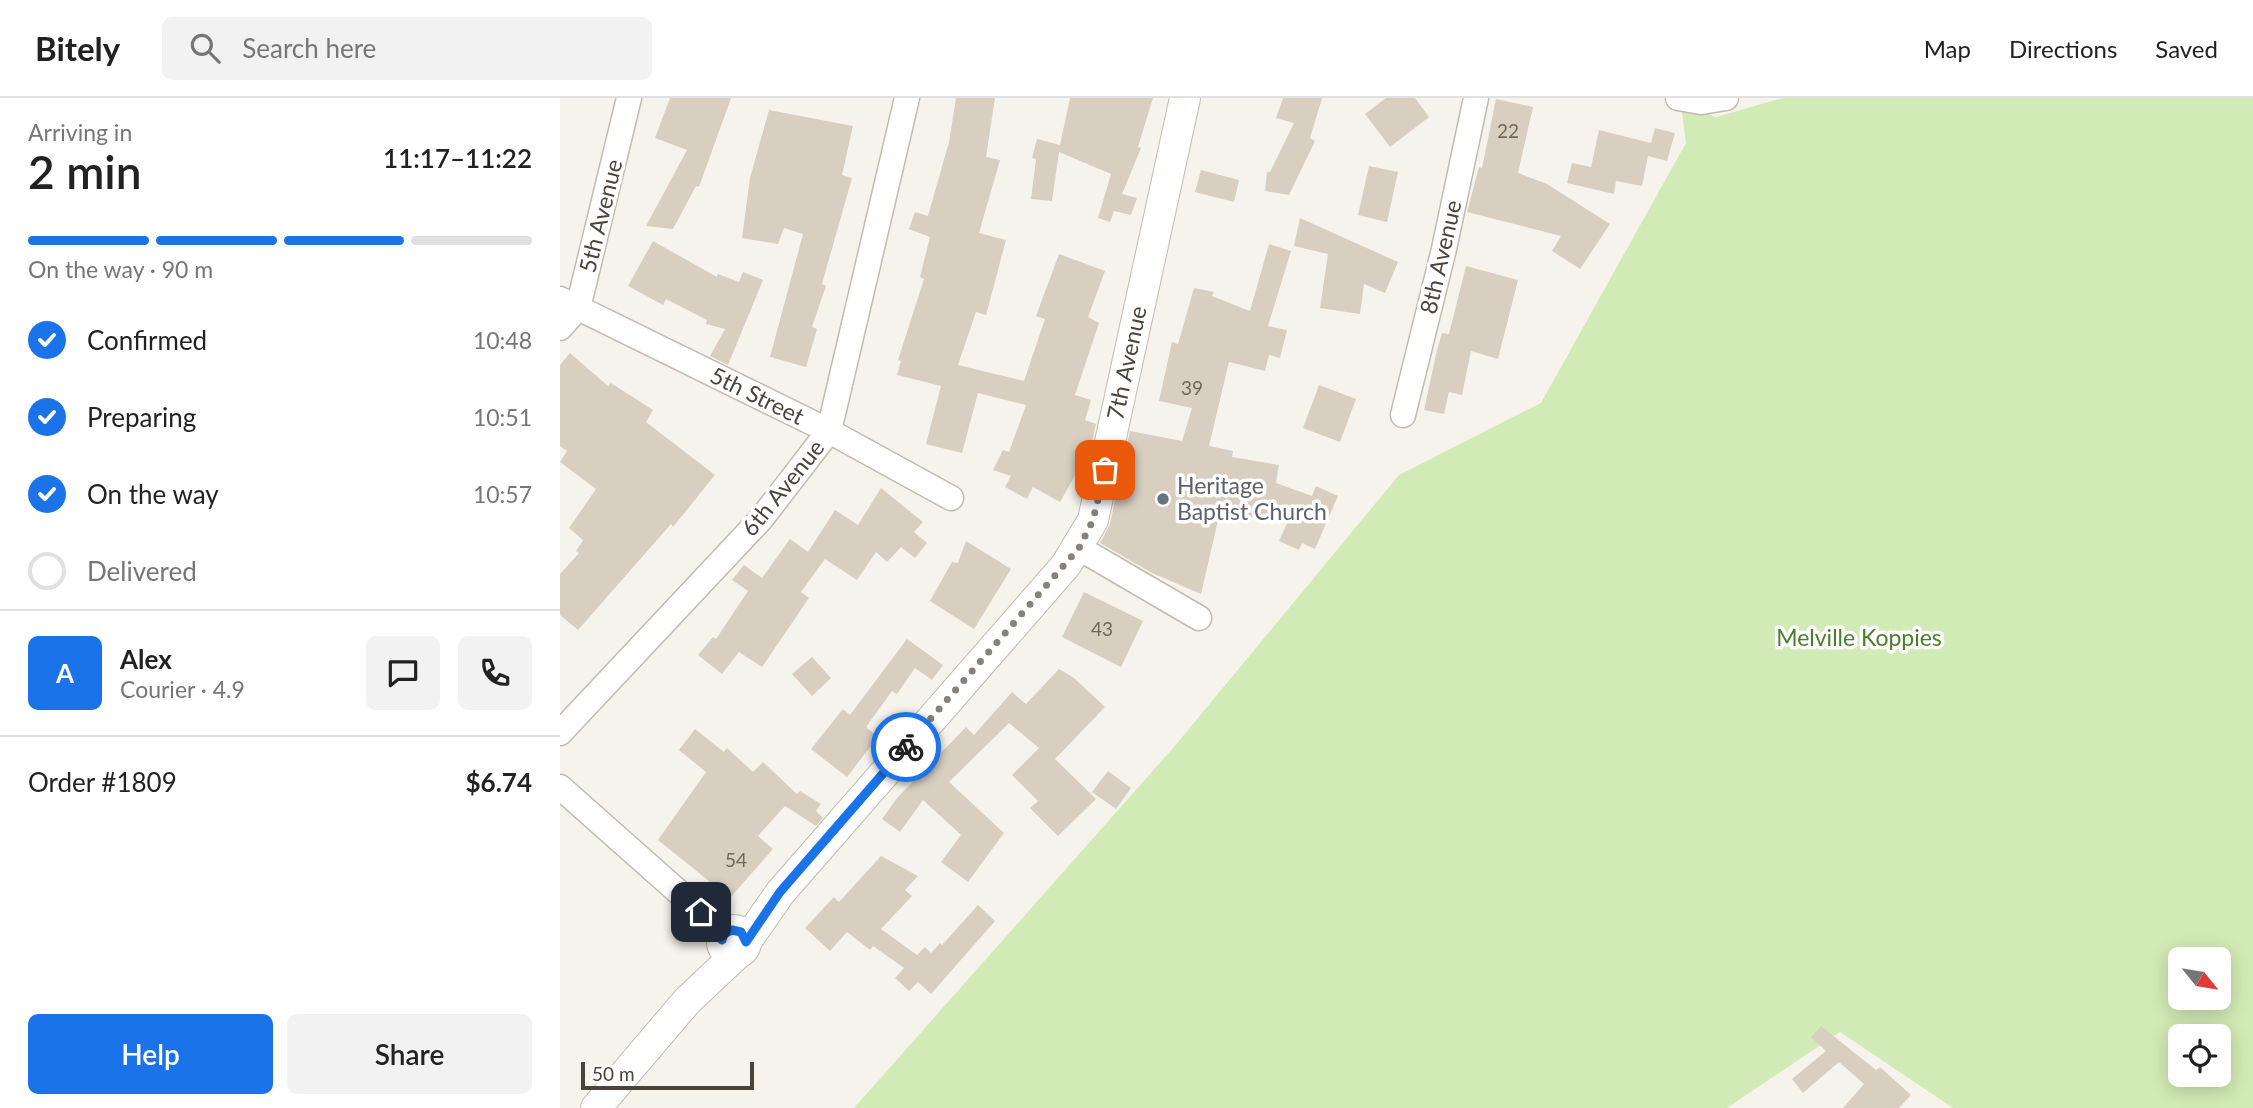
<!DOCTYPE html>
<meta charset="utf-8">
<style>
body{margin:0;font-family:Lato,sans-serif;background:#f2f2f2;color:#222;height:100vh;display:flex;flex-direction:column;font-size:26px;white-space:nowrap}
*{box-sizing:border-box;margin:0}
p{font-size:23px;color:#767676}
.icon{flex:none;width:38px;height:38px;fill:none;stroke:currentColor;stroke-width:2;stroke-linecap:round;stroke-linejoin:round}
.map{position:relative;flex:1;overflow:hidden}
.drawer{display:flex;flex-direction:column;background:#fff;width:560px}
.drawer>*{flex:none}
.needle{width:46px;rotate:120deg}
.tools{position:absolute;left:1608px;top:849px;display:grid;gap:14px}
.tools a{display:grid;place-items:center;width:63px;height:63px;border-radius:10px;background:#fff;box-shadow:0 4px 18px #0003;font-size:35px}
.scale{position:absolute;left:21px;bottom:18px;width:173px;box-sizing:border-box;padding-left:7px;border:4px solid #4b4439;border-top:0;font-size:19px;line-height:24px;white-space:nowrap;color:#4b4439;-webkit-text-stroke:5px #fff;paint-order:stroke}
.pin{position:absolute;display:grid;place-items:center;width:60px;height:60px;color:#fff;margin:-30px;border-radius:14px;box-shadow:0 4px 10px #0006}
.courier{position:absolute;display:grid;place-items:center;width:70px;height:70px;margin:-35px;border:5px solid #1a73e8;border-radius:50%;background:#fff;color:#222;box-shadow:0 2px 9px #0007}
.overview em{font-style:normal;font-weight:600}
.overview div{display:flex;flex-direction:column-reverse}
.overview{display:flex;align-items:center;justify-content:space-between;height:119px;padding:0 28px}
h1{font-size:46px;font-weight:600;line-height:52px}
.bar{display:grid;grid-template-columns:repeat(4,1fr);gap:10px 7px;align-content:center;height:84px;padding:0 28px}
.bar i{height:9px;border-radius:5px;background:#e0e0e0}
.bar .active{background:#1a73e8}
.bar p{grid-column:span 4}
.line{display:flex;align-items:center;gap:18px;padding:0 28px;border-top:2px solid #e0e0e0}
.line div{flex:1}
.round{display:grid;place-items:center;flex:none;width:74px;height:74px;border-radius:10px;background:#f2f2f2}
ol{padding:0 28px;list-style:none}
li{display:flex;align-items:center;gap:21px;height:77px}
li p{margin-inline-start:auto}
li .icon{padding:7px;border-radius:50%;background:#1a73e8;color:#fff;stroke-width:4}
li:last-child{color:#767676}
li i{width:38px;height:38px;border:4px solid #e0e0e0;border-radius:50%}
.cta{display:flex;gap:14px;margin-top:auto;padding:14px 28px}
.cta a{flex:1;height:80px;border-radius:10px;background:#1a73e8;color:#fff;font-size:28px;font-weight:600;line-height:80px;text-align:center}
.cta a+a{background:#f2f2f2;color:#222}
header{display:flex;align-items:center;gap:42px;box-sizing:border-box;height:98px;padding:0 35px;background:#fff;border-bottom:2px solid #e0e0e0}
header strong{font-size:33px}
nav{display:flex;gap:38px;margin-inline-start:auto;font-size:24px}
.search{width:490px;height:63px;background:#f2f2f2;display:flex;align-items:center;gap:18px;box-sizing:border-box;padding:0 24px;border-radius:10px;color:#767676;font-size:26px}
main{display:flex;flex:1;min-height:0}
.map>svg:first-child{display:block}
</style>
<header>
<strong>Bitely</strong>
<div class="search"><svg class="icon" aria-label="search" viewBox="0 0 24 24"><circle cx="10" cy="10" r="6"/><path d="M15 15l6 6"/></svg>Search here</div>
<nav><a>Map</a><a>Directions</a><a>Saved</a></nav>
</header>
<main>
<section class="drawer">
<div class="overview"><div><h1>2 min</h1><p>Arriving in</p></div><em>11:17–11:22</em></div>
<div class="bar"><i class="active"></i><i class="active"></i><i class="active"></i><i></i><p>On the way · 90 m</p></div>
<ol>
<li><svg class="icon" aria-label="check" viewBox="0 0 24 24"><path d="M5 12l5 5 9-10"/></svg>Confirmed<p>10:48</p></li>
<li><svg class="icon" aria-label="check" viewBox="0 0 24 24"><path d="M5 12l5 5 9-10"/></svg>Preparing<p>10:51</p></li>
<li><svg class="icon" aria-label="check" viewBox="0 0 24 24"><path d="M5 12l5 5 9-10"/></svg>On the way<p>10:57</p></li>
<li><i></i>Delivered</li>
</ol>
<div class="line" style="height:126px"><b class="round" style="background:#1a73e8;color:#fff">A</b><div><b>Alex</b><p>Courier · 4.9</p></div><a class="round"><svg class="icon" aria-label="chat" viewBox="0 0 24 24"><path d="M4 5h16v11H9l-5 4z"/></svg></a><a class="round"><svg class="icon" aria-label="phone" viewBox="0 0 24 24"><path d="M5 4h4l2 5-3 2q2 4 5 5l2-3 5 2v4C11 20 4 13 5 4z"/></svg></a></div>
<div class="line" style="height:91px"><div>Order #1809</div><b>$6.74</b></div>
<div class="cta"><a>Help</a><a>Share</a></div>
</section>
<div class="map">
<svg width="1693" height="1010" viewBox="0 0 1693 1010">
<rect width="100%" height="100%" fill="#f6f3ec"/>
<!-- green -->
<path fill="#d2eab5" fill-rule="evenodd" d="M1223,0H1693V1010H1393L1280,934L1167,1010H294L614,649L839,377L981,305L1126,45L1121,6L1156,19ZM1620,861H1659V900H1620ZM1620,938H1659V976H1620Z"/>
<!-- building -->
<path fill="#d8cfc1" d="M110,0H171L139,89L136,88L113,131L86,128L127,52L95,40Z
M396,0H435L426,59L440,62L419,135L446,142L426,217L416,214L398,267L464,283L485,221L476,218L499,156L545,173L528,219L539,225L515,297L531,302L525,322L536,326L531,349L500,404L473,389L467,401L445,389L451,378L433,372L443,352L449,354L466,307L418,295L402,355L366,346L381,288L337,277L341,263L338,262L364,181L360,179L370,139L349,131L355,114L368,118L389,44Z
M510,0H593L578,49L581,50L562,96L577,100L571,117L554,113L550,124L538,120L551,76L499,54L492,103L471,101L476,61L472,60L477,41L500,47Z
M723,0H762L750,40L755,43L729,97L705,93L707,74H710L734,25L716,20Z
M826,0H855L869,19L830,49L805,16Z
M936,1L973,9L958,75L987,86L1050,126L1020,171L992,153L1001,138L907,114L919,69L922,70Z
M209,12L293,28L282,77L292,80L262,186L266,188L252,229L257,231L246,269L210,259L243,136L224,130L218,146L182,140L190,80Z
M1095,30L1115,35L1107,63L1088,58L1082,88L1056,83L1054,96L1007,85L1012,65L1031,69L1039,32L1091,45Z
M809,68L838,74L827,124L798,117Z
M641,72L679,82L674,104L635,94Z
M740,120L838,164L825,195L804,186L800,216L760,210L768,156L734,148Z
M93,143L157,179L158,176L179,184L183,174L203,182L168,267L150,258L165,231L146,226L147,222L106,201L103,207L68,188Z
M709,146L731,153L708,228L727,232L720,260L709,257L705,273L669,264L649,348L673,353L672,359L719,367L716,385L752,398L756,388L778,398L755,451L742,445L739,452L719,443L727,425L660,414L641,496L592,475L540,445L550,426L570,333L622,343L632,310L599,303L612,244L618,246L634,190L654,194L652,198L690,213Z
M906,168L958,182L938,261L911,253L902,297L889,294L884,316L864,312L877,252L882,235L889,236Z
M10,255L48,288L51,285L93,312L86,324L155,377L113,429L111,426L18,532L0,517V476L19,455L16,453L23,442L9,430L36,391L0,364L7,353L0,348V267Z
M759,287L796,301L780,344L743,330Z
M321,390L363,424L354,434L367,445L355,460L341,449L327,464L316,454L297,482L265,461L241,494L249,500L202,569L179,554L162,576L138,557L153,539L156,541L188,493L172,482L184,467L202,480L230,441L248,454L275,412L298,427Z
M406,443L451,471L414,531L370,503L392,464L398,465Z
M524,494L583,523L561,569L502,539Z
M347,541L383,567L372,582L355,570L337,596L332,593L306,629L318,639L287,679L251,651L283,611L290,617Z
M252,559L271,580L252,598L232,576Z
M499,571L514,580L545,609L495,661L536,701L498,738L470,710L478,703L452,677L479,650L449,625L389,684L444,735L408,784L381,764L401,737L363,702L340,734L322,721L337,700L406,629L414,637L452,594L466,606Z
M135,631L164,654L167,650L193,674L203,664L237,696L240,693L261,706L256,713L263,720L256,728L225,708L198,738L213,751L170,800L98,742L146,674L119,652Z
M548,673L571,690L556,711L532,694Z
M321,758L358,778L345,792L352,798L321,831L357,857L365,849L371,855L380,845L382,847L418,807L435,823L371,896L358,884L349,893L335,880L344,870L313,848L310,852L287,834L270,853L245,830L274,799L279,804Z
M1261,928L1316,972L1320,969L1351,997L1339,1010H1283L1304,986L1279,964L1243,995L1232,981L1266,953L1251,939Z"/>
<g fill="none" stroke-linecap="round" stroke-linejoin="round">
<defs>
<path id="minor" d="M1118,0L1141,4L1166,0
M0,201L269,333L391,400
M0,230L18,210L69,0
M843,317L884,151L916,0
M519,450L639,520
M0,635L201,421L269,333L347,0
M0,689L141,814L172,832"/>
<path id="tertiary" d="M162 844a12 12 0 1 1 24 0a12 12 0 1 1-24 0Z
M186,844L220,795L506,467L533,422L625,0
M36,1010L127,903L177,856"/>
</defs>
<!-- minor casing -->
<use href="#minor" stroke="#c2bbae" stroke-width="27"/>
<!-- tertiary casing -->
<use href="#tertiary" stroke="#c2bbae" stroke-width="32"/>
<!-- minor -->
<use href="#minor" stroke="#fff" stroke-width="24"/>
<!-- tertiary -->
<use href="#tertiary" stroke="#fff" stroke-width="30"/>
</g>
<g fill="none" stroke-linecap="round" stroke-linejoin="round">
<!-- done -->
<path stroke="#878178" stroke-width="7" stroke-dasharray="0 12.6" d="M346,649L519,450L533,422L545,372"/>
<!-- route -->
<path stroke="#1a73e8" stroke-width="9" d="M141,814L162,842L164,836L172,832L181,834L186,844L220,794L346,649"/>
</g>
<!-- markers -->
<circle fill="#6b7280" stroke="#fff" stroke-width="2.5" cx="603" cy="401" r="7"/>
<g text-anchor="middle" stroke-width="7" stroke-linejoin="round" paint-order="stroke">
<!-- number labels -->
<g font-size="19" fill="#6e675b">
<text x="948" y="40">22</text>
<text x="632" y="297">39</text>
<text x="542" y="538">43</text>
<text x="176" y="769">54</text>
</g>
<!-- street labels -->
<g font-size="23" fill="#4b4439" stroke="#fff">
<text transform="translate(41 118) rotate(-76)" y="8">5th Avenue</text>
<text transform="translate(881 159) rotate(-77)" y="8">8th Avenue</text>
<text transform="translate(567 265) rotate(-78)" y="8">7th Avenue</text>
<text transform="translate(197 298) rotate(26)" y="8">5th Street</text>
<text transform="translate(223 390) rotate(-51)" y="8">6th Avenue</text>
</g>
<!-- worship labels -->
<g font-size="23" fill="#5b616d" stroke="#fff" text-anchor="start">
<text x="617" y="396">Heritage<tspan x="617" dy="26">Baptist Church</tspan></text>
</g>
<!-- park labels -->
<g font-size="23" fill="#4a7f2a" stroke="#fff">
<text x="1299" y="548">Melville Koppies</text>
</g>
</g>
</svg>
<div class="tools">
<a><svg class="needle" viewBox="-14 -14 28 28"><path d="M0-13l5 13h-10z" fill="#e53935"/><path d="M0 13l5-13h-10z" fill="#767676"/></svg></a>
<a><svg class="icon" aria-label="locate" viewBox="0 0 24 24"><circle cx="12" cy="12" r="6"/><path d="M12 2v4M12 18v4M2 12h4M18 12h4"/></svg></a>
</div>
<div class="scale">50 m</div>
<div class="pin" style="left:545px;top:372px;background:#ea580c"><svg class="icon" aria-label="bag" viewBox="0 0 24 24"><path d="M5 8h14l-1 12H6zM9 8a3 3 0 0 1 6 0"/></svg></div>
<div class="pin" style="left:141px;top:814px;background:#1f2937"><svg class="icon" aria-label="home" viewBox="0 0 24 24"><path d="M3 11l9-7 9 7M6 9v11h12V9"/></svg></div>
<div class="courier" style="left:346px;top:649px"><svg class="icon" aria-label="bike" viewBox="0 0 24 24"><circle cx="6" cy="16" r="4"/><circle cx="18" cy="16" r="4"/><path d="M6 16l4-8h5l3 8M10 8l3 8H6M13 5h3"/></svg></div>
</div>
</main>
